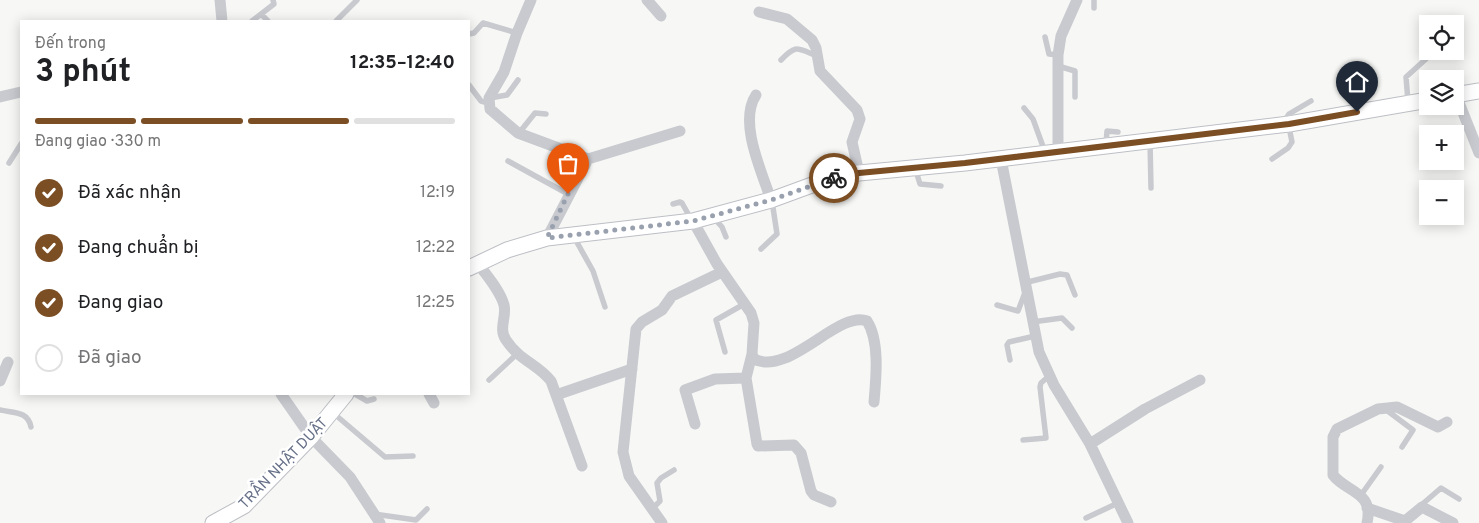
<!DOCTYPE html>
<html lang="vi">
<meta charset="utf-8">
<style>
body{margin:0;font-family:Overpass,sans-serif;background:#f6f6f6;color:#202124;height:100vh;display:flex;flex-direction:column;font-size:19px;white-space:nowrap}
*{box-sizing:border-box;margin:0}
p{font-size:16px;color:#757577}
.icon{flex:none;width:28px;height:28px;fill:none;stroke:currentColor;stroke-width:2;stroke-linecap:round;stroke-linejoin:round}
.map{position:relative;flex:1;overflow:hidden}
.side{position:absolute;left:20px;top:20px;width:450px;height:375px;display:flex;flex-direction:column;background:#fff;border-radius:0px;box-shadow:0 2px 12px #0003}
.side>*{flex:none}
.tools{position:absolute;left:1419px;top:15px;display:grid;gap:10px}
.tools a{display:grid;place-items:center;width:45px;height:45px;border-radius:0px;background:#fff;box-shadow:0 2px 12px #0003;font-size:25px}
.pin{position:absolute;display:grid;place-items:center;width:42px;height:42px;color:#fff;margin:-51px -21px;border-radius:50% 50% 50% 0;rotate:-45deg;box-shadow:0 0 5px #0007}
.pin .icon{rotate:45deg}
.courier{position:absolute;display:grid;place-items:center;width:50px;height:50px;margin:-25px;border:4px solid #7b4e24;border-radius:50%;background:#fff;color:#222;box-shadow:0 1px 6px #0007}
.headline em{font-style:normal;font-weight:700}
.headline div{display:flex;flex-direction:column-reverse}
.headline{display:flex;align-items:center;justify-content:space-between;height:85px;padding:0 15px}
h1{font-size:32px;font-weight:700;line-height:38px}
.bar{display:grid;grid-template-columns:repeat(4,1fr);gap:8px 5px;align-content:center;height:60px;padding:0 15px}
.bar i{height:6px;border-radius:4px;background:#e0e0e0}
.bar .active{background:#7b4e24}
.bar p{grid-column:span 4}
ol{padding:0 15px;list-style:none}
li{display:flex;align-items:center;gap:15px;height:55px}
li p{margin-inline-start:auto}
li .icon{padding:5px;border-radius:50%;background:#7b4e24;color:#fff;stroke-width:4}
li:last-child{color:#757577}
li i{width:28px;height:28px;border:2px solid #e0e0e0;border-radius:50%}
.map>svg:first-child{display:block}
</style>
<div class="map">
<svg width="1479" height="523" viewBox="0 0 1479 523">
<rect width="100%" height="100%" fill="#f7f8f5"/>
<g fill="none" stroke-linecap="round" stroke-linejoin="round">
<defs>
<path id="secondary" d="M1455,95L1479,91
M469,268L507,250L547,238L693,221L771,200L831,178L859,173L965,163L1289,124L1428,100
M213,523L244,506L311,437L346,394"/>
</defs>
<!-- secondary casing -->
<use href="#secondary" stroke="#bdbfc5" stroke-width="17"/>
<!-- service -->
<path stroke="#c8cacf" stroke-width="5.5" d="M1094,0V8
M261,14L268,21
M252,21L274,4L273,0
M336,21L357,0
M469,34L474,33L483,23L517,33
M1045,37L1049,54L1058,55
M781,60C796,44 797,48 817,56
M1058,66L1075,71V97
M469,85L481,101L488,103
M490,98L507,95L518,80
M1408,102L1406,77L1427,58
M1024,108L1033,119L1045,152
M519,133L535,113L546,114
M1150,142L1151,188
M1106,144L1107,131L1118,132
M1272,159L1288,148L1292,142L1287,117L1289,114L1311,101
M508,161L568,194
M9,163L21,144
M915,168L920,184L941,186
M673,204L680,202L682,203L691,219
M713,217L722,227L726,237
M574,237L593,271L605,307
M761,249L777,234L772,201
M1024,283L1060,274L1067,275L1075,295
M997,305L1018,311L1026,290
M1032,322L1062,318L1072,328
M725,352L716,320L746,303
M1010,360L1007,345L1009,342L1035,336
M489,380L517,354
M355,394L367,401L374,399
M1385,409L1413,430L1402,447
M0,410C14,413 28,411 31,427
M332,412L385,457L413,456
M1023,440L1046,438L1040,387L1041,383L1049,376
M1361,495L1381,467
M1419,507L1441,488L1459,499
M652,509L660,501L657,483L661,478L674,470
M374,514L416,520L427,509
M1086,518L1118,503"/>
<!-- minor -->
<path stroke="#c8cacf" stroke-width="11" d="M220,0L222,21
M531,0L517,33L504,72L489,98L490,109L518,133L588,159L680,131
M647,0L661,16
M759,12L787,19L812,40L816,48L820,71L857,110L860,119L852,142L859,173
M756,95C738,122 762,172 771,200
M1456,95L1479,153
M0,97L21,92
M1058,150V55L1061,36L1077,0
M1001,159L1039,352L1054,385L1090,444L1128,523
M693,221L717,264L751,313L754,323L752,354L746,378L757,444L758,446L794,445L801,453L811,491L814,495L831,502
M547,238L588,159
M477,262C486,275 500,290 504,305C507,317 498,328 506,340C520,361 538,364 551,381L582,466
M752,354L754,359C789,377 838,310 867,321C880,341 876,379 874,402
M0,381L8,362
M281,394L311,437L350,477L380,523
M429,394L434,403
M556,395L632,369
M695,424L685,390L715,379L746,378
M1090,444L1145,409L1200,380
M1367,508L1405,521L1422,507L1453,523
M662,523L629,476L623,452L636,329L642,322L662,310L672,296L722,272
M1367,523C1374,491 1347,493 1333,475V437L1337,429L1378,409L1397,407L1438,427L1447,422"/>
<!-- secondary -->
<use href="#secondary" stroke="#fff" stroke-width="15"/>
</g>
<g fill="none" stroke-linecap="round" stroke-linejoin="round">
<!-- done -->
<path stroke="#99a0ae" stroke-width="5" stroke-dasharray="0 9" d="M568,194L547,238L693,221L771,200L834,178"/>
<!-- route -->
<path stroke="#7b4e24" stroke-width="6" d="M834,178L859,173L965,163L1289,124L1357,112"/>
</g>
<g text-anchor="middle" stroke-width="5" stroke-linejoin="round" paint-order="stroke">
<!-- street labels -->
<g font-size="15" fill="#667088" stroke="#fff">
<text transform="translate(283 463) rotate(-46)" y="5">TRẦN NHẬT DUẬT</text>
</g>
</g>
</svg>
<div class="tools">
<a><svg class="icon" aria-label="locate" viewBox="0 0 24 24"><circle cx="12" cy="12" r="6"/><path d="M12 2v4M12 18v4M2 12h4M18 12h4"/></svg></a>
<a><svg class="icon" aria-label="layers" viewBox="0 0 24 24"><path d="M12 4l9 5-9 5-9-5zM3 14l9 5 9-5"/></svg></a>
<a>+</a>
<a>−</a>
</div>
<div class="pin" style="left:568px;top:194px;background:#ea580c"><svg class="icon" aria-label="bag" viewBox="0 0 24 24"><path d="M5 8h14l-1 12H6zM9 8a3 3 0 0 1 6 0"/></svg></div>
<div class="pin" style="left:1357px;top:112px;background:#1f2937"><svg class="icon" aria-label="home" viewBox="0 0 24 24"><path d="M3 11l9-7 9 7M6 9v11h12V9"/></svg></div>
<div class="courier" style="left:834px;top:178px"><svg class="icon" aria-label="bike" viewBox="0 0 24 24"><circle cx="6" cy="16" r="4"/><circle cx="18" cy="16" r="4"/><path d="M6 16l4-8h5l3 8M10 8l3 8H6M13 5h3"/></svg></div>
<section class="side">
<div class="headline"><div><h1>3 phút</h1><p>Đến trong</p></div><em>12:35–12:40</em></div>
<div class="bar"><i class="active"></i><i class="active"></i><i class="active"></i><i></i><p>Đang giao · 330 m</p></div>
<ol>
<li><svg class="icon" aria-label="check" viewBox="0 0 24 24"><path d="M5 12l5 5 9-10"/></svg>Đã xác nhận<p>12:19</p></li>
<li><svg class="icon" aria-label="check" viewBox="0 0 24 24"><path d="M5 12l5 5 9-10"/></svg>Đang chuẩn bị<p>12:22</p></li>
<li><svg class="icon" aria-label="check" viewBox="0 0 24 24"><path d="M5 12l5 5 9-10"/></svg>Đang giao<p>12:25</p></li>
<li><i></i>Đã giao</li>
</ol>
</section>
</div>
